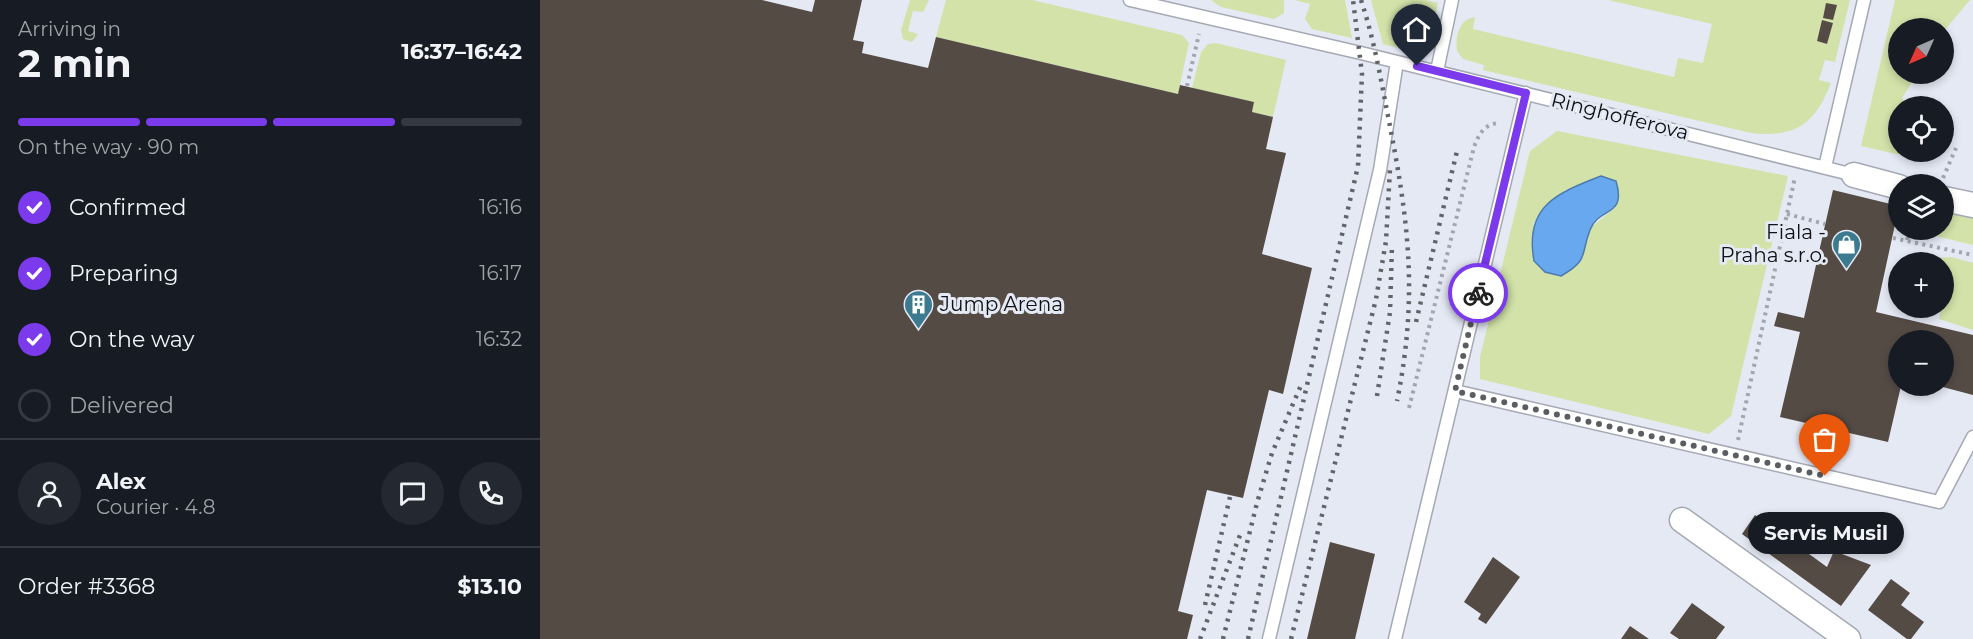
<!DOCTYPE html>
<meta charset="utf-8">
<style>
body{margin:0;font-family:Montserrat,sans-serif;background:#242831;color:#f1f3f6;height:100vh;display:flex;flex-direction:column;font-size:22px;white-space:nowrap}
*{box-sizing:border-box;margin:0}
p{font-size:20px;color:#9ea1a6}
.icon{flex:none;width:33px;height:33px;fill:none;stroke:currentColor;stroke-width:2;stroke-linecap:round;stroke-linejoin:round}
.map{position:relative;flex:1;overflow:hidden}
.sheet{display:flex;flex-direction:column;background:#171b24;width:540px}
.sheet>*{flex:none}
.needle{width:39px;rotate:225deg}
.fabs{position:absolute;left:1348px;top:18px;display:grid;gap:12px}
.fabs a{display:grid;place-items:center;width:66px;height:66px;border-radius:50%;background:#171b24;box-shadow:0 3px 9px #0003;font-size:30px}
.pin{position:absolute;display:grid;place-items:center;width:51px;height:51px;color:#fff;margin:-62px -26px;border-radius:50% 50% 50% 0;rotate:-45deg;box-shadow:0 0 6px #0007}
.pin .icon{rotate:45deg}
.courier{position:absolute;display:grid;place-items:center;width:60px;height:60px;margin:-30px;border:4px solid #7c3aed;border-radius:50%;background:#fff;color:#222;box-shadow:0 2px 8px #0007}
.bubble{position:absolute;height:42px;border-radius:21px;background:#171b24;box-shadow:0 3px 9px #0003;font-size:20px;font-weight:700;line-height:42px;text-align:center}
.overview em{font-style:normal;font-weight:700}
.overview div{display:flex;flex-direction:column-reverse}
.overview{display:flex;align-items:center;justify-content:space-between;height:102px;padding:0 18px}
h1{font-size:39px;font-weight:700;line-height:45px}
.bar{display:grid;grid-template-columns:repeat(4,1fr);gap:9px 6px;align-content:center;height:72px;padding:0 18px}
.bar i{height:8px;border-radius:4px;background:#363941}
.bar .active{background:#7c3aed}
.bar p{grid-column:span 4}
.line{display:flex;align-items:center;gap:15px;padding:0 18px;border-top:2px solid #363941}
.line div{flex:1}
.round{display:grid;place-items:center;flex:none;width:63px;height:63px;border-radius:32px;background:#242831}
ol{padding:0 18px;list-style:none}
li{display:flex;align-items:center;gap:18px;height:66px}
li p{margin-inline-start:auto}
li .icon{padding:6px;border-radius:50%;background:#7c3aed;color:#fff;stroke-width:4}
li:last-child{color:#9ea1a6}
li i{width:33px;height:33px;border:3px solid #363941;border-radius:50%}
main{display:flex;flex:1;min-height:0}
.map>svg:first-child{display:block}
</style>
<main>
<section class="sheet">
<div class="overview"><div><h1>2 min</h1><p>Arriving in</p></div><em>16:37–16:42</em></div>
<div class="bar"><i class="active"></i><i class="active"></i><i class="active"></i><i></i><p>On the way · 90 m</p></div>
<ol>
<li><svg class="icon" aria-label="check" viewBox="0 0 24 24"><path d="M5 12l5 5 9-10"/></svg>Confirmed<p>16:16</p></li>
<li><svg class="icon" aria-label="check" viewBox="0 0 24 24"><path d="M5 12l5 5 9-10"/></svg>Preparing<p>16:17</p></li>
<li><svg class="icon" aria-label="check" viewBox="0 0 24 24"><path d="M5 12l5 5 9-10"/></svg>On the way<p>16:32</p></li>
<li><i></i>Delivered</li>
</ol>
<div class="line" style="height:108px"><a class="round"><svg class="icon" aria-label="person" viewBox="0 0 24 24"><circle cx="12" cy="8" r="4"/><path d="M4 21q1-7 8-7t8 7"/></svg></a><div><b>Alex</b><p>Courier · 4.8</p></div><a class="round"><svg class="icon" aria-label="chat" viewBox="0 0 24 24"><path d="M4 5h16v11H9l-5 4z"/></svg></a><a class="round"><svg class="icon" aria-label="phone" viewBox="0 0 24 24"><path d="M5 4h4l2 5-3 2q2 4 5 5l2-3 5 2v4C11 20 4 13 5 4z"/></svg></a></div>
<div class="line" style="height:78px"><div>Order #3368</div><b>$13.10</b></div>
</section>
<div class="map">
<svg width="1433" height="639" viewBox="0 0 1433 639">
<rect width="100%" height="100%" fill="#e5e9f4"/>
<!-- green -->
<path fill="#d2e2a9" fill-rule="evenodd" d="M370,0H389L383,12L373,11L368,31L378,34L372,42L363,39L361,30Z
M406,0H492L642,35L649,43L638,94L396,37Z
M671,0H744V13L734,19L681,7Z
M755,0H805L812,38L772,29L765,19L770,4Z
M831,0H886L898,3C888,45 891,58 843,44Z
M1068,0H1310L1295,62L1285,60L1279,80L1291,83C1275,124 1256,138 1211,133L943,70L944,65L923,59L917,51C915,37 919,19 935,17L933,29L1134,77L1138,58L1163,63L1172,24ZM1282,20L1293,23L1287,44L1277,41Z
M1355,0H1430L1404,31V28H1359V74H1377L1362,98L1368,106H1359V152H1382L1374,158L1321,146Z
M676,43L746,60L733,117L712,112L714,102L652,88L661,52L668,44Z
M1017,131L1248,176L1191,416L1169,434L940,379V357L990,151ZM1025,190L1076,207L1050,228L1047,243L993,224L1006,206Z
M1404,207L1433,213V245L1383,233L1380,230H1404Z
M1411,257L1433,263V330L1399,319L1401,308H1404V262H1387L1396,258Z"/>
<!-- water -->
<path fill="#68a8ee" stroke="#4d7bad" stroke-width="1.5" d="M1061,176L1076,181C1087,218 1059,206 1050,230C1040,255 1050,259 1021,276L1005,272L994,261C984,206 1017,193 1061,176Z"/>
<!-- building -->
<path fill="#544b45" d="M0,0H222L272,12L275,0H322L313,40L324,42L322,53L388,68L396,37L638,94L640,85L714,102L712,112L733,117L726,149L746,153L722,254L772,268L743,394L729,390L703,498L667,490L638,611L653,615L647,639H0Z
M1286,3L1297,5L1293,20L1283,18Z
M1282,20L1293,23L1287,44L1277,41Z
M1293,190L1359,206L1336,312L1433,335V395L1399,386H1404V340H1359L1361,386L1348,442L1240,417L1260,332L1234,326L1238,312L1264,318Z
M1215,515L1287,567L1294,551L1331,565L1301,606L1202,534Z
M790,542L835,554L815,639H767Z
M953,557L980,577L946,624L938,619L941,614L924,602Z
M1351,579L1370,593L1361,605L1384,622L1371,639H1367L1328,610Z
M1152,603L1185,627L1176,639H1139L1130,633Z
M1090,626L1109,639H1081Z"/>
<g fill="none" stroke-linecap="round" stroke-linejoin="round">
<defs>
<path id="lane" d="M590,0L821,53L1314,175
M897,71L912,0
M1285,167L1324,0
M915,391L1399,502L1433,437
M729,639L840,170L857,62
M855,639L986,93"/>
<path id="street" d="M1314,175L1359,187
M1404,199L1433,205
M1142,520L1308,639"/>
</defs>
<!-- lane casing -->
<use href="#lane" stroke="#a5a9b3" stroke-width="15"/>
<!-- street casing -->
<use href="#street" stroke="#a5a9b3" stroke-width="27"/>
<!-- path -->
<path stroke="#a2a5ae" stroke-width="4" stroke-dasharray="3 4.5" stroke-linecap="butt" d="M647,86L659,34
M1403,178L1416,148
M1247,214L1285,224
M1353,238L1433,255
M1367,240L1370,230
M869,408L934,147C939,134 944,124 959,123
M1198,440L1255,177"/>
<!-- lane -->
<use href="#lane" stroke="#fff" stroke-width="12"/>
<!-- street -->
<use href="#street" stroke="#fff" stroke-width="24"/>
<!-- rail -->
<path stroke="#62646a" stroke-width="4.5" stroke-dasharray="3 6" stroke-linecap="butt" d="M821,0C833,36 840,74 847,111C868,217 879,293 857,401
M876,322L918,147
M837,396L850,312L852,245
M665,605L690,497
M660,639L702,530
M683,639L717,503L732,453L762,383
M708,639L818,166L822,74L813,0
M751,639L836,299L846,241L850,169"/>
</g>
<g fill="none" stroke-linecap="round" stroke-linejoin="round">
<!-- done -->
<path stroke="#5a5d62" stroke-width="6" stroke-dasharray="0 10.8" d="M938,293L915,391L1285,476"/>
<!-- route -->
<path stroke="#7c3aed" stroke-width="8" d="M877,66L986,93L938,293"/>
</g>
<!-- icons -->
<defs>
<symbol id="shop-pin" viewBox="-11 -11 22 30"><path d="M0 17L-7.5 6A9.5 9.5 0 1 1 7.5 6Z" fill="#3c7a8f" stroke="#e5e9f4"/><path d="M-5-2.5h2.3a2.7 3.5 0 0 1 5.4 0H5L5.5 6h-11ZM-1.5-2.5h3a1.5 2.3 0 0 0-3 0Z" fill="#fff"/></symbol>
<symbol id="building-pin" viewBox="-11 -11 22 30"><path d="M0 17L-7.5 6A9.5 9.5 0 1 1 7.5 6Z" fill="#3c7a8f" stroke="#e5e9f4"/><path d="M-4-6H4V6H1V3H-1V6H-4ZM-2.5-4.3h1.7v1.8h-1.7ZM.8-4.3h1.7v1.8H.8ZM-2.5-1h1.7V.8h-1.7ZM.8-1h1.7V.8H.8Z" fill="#fff"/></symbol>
</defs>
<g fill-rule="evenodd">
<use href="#shop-pin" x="1290" y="228" width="33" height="45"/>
<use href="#building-pin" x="362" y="288" width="33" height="45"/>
</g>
<g text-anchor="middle" stroke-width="6" stroke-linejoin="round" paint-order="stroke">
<!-- street labels -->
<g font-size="20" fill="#0f1114" stroke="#e5e9f4">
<text transform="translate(1080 116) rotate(14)" y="7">Ringhofferova</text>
</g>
<!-- poi labels -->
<g font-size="20" fill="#0f1114" stroke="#e5e9f4" text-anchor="end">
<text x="1286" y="239">Fiala -<tspan x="1286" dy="23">Praha s.r.o.</tspan></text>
<text x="400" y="311" text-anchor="start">Jump Arena</text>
</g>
</g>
</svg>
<div class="fabs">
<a><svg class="needle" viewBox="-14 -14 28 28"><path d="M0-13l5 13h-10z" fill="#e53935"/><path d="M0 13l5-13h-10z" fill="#9ea1a6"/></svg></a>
<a><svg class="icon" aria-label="locate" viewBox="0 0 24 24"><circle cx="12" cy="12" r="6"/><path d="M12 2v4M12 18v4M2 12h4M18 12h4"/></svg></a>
<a><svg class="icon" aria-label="layers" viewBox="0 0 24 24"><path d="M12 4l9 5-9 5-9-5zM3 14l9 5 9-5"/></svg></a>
<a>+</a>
<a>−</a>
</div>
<div class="pin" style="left:1285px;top:476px;background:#ea580c"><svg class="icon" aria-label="bag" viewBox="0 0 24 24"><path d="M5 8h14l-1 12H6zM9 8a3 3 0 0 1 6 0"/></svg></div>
<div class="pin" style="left:877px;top:66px;background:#1f2937"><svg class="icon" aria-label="home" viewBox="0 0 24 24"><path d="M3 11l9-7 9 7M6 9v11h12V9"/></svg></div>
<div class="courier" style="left:938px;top:293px"><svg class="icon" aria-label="bike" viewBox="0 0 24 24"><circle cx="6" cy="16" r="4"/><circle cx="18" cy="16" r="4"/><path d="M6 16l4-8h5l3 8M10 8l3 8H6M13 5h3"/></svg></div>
<div class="bubble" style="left:1208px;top:512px;width:156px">Servis Musil</div>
</div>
</main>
